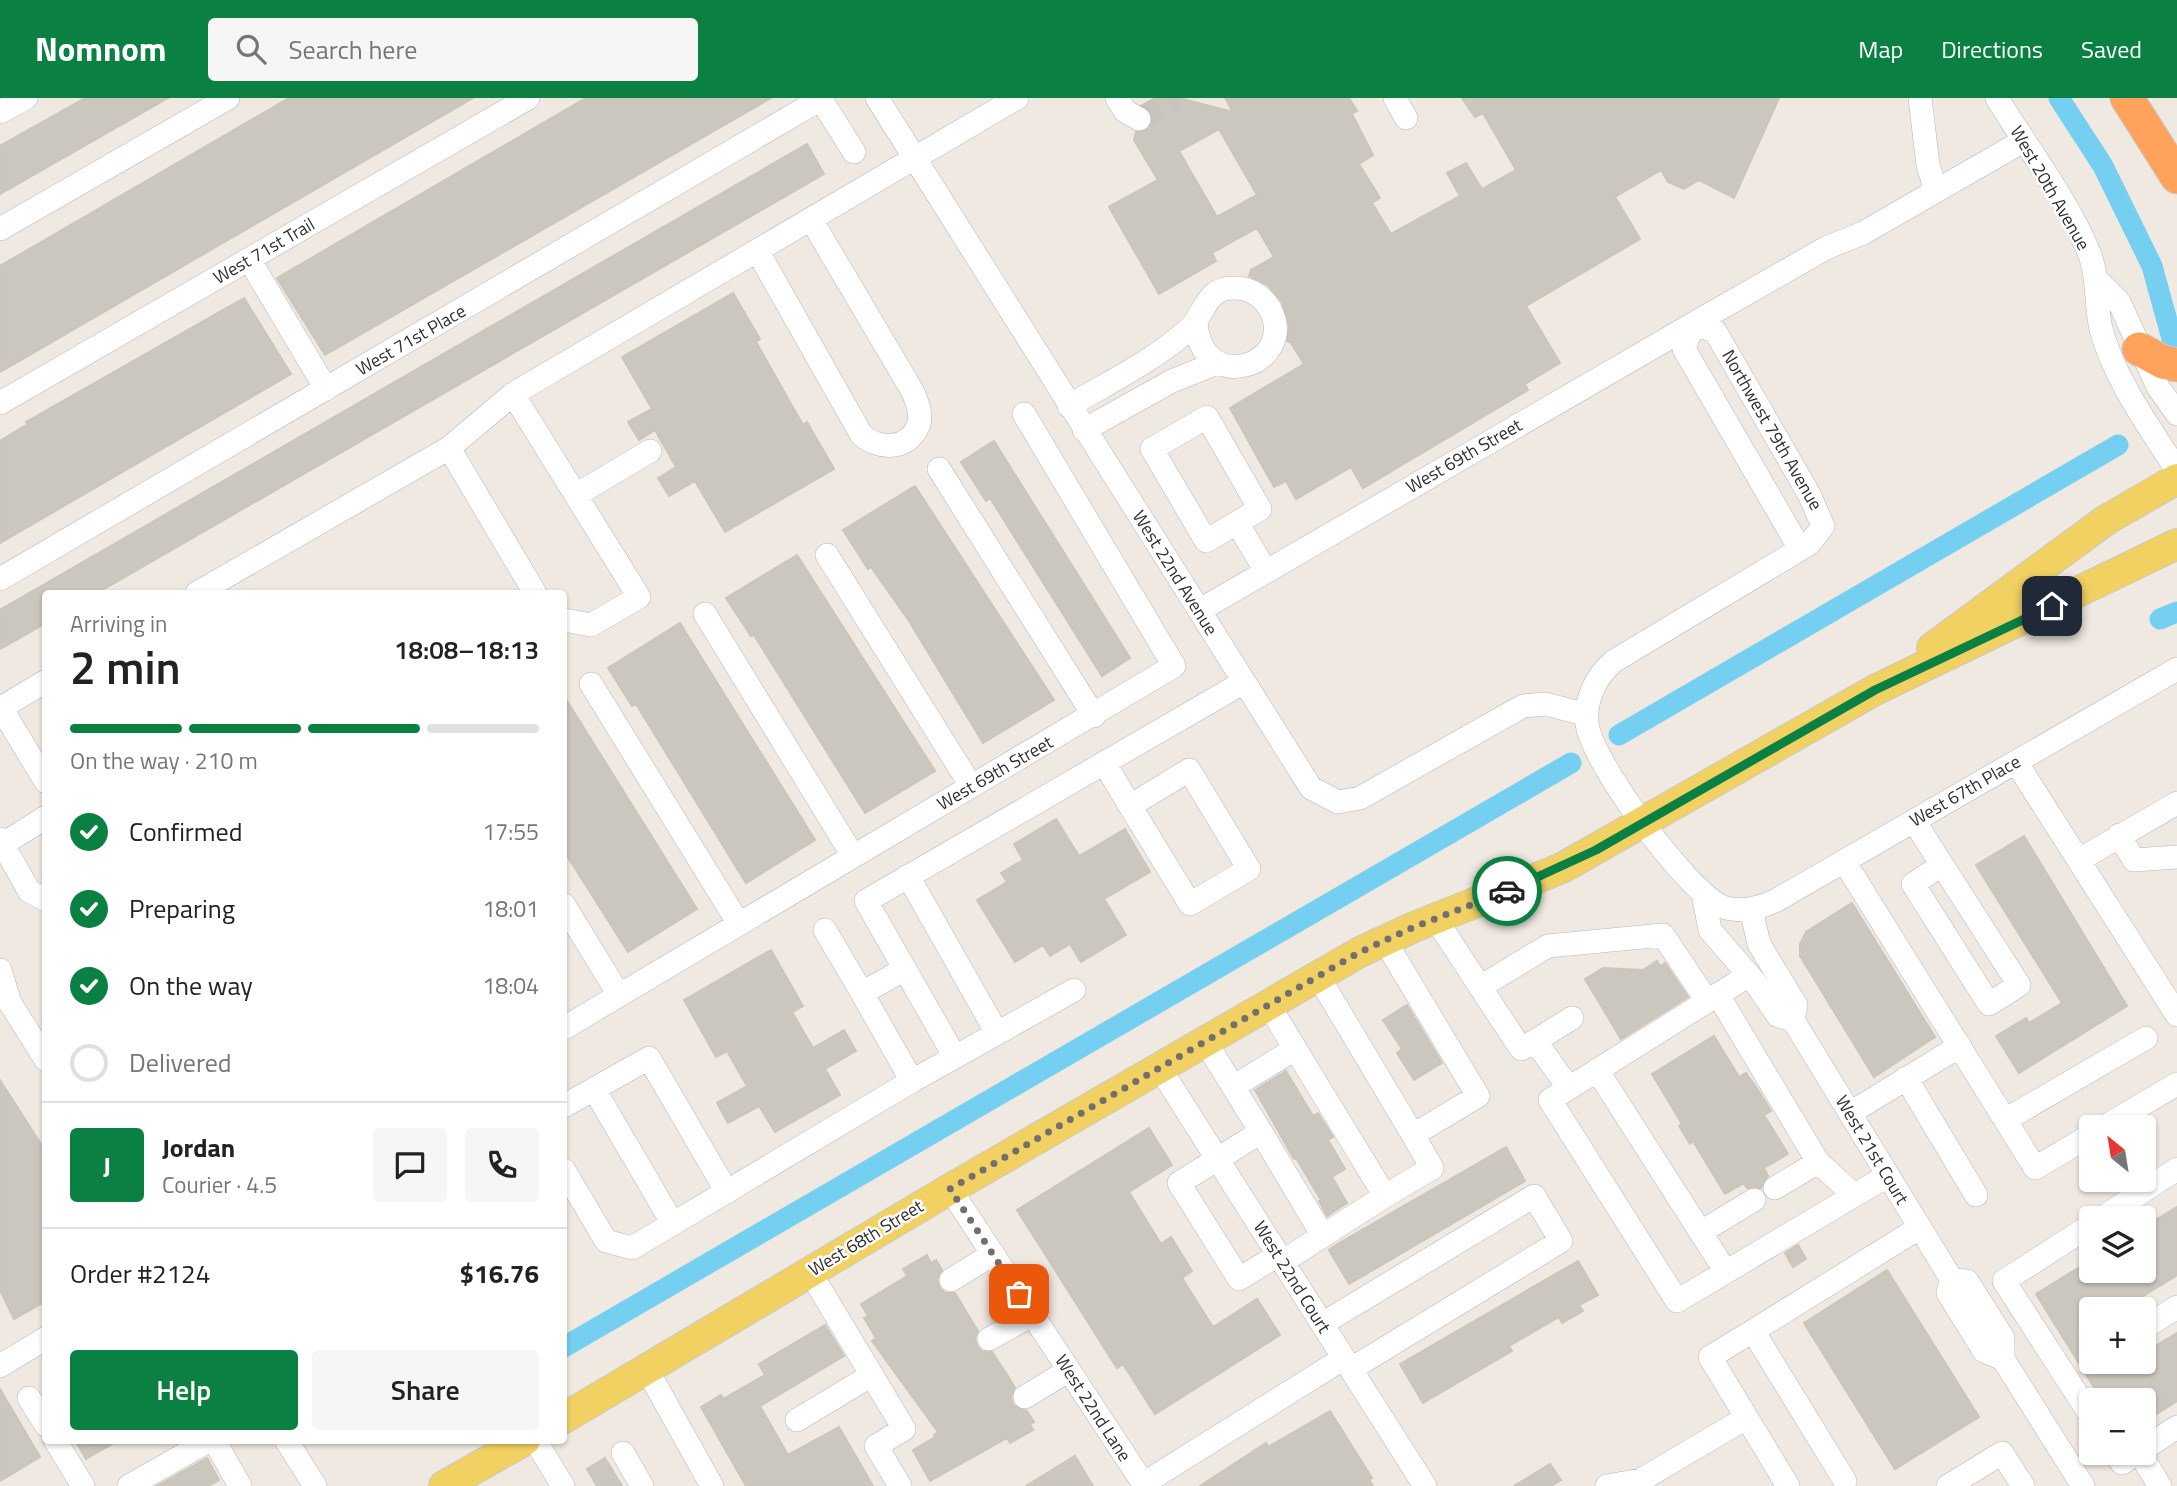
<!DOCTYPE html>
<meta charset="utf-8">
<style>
body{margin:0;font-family:"Titillium Web",sans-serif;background:#f6f6f6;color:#222;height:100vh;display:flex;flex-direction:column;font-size:26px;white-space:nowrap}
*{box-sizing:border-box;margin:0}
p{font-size:23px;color:#767676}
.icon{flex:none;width:38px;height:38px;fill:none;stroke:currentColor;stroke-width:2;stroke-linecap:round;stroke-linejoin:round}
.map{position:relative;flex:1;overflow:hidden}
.side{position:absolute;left:42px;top:492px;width:525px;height:854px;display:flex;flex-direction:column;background:#fff;border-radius:7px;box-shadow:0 2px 5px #0004}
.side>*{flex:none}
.needle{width:46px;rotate:330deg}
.controls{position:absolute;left:2079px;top:1017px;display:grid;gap:14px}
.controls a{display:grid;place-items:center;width:77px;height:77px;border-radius:7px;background:#fff;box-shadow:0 2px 5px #0004;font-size:35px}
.pin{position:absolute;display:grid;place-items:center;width:60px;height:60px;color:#fff;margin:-30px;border-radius:14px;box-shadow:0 4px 10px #0006}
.courier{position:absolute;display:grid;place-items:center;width:70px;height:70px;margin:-35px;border:5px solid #0b8043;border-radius:50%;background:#fff;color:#222;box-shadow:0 2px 9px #0007}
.headline em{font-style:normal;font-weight:600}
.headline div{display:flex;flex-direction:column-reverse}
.headline{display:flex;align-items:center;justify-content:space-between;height:119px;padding:0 28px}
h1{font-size:46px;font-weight:600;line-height:52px}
.bar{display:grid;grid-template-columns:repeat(4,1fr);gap:10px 7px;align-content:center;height:84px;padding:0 28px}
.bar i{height:9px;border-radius:5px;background:#e0e0e0}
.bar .current{background:#0b8043}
.bar p{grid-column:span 4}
.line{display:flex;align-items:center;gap:18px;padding:0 28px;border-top:2px solid #e0e0e0}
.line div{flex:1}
.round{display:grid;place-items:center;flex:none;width:74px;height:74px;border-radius:7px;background:#f6f6f6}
ol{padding:0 28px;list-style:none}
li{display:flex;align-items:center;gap:21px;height:77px}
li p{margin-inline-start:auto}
li .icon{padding:7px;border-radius:50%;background:#0b8043;color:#fff;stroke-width:4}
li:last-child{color:#767676}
li i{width:38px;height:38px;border:4px solid #e0e0e0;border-radius:50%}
.cta{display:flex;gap:14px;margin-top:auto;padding:14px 28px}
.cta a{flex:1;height:80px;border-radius:7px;background:#0b8043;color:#fff;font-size:28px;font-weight:600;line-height:80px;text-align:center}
.cta a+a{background:#f6f6f6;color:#222}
header{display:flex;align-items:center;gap:42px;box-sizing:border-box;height:98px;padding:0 35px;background:#0b8043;color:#fff}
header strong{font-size:33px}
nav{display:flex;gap:38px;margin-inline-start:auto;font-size:24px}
.search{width:490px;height:63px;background:#f6f6f6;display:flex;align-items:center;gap:18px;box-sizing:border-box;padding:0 24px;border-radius:7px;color:#767676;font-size:26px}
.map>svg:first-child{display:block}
</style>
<header>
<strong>Nomnom</strong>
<div class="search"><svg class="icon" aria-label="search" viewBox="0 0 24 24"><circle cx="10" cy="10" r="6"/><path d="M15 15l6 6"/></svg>Search here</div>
<nav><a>Map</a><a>Directions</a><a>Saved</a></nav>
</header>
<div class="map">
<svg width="2177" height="1388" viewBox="0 0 2177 1388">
<rect width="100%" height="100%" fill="#efe9e1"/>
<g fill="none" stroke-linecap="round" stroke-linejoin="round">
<!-- canal -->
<path stroke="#75cff0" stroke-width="21" d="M2059,0L2103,68L2152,168L2174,248
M2160,521L2177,514
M1619,637L2118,347
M564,1249L1571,665"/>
</g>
<!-- building -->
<path fill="#cbc7bf" stroke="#cbc5ba" stroke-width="2" fill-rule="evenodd" d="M85,0H168L0,96V48Z
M289,0H473L0,274V168Z
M586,0H771L325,257L277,180Z
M1157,0H1179L1233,14L1225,0H1349L1357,13L1352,16L1373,57L1359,66L1380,100L1372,105L1391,136L1460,98L1447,75L1466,65L1482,91L1516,72L1483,15L1475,19L1462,0H1779L1734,100L1699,82L1684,91L1668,84L1661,72L1615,99L1640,141L1526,208L1560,265L1525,286L1528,292L1363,390L1351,369L1296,401L1286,383L1274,389L1230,310L1304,266L1291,245L1287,243L1289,228L1282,204L1268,187L1249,178L1251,172L1274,159L1257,130L1212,155L1216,163L1159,196L1109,109L1158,82L1134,42L1136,34L1145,33L1151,27V15L1144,8ZM1219,31L1257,97L1217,119L1179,53Z
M807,46L824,76L97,495H46V525L0,551V512Z
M733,195L760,241L756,244L782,290L803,327L807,324L834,371L725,434L695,383L669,398L658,380L676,369L655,332L639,342L628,324L652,311L622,259Z
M244,200L291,276L0,445V343L28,326L26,324Z
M994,343L1130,560L1102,578L990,400L986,403L961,364Z
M915,388L1054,602L983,645L909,523L871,469L868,471L843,432Z
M797,457L935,673L865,715L754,537L751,538L726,500Z
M680,525L815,742L746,785L636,606L632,608L608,570Z
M564,598L697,811L628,854L564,753Z
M1056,721L1079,758L1125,731L1150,774L1104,801L1126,837L1081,864L1070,846L1050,858L1043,847L1015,864L977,802L1007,784L1001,775L1023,762L1014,746Z
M2024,738L2127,908L2019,975L1996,938L2026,920L2029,925L2062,905L1976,767Z
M1852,805L1935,939L1874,979L1800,858V846L1806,834Z
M771,852L803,908L792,914L813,950L844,932L856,953L825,971L840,997L775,1034L759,1008L728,1025L717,1005L747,988L727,953L716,959L684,902Z
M1657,863L1660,868L1665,865L1688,899L1621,941L1585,881L1603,870L1643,872Z
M1407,907L1442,965L1414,982L1397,955L1402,951L1383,922Z
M1714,938L1739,979L1746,975L1758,992L1771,1013L1764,1017L1788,1056L1764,1070L1768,1078L1761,1090H1747L1744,1085L1725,1096L1693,1043L1690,1046L1679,1028L1682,1026L1652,976Z
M1286,973L1313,1018L1318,1015L1333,1039L1328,1042L1345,1071L1332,1079L1347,1105L1327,1118L1319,1103L1321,1102L1296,1060L1294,1061L1255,992Z
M0,982L46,1054V1203L14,1221L0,1192Z
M1149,1030L1172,1067L1129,1094L1161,1146L1171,1139L1192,1173L1182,1180L1213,1229L1257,1201L1280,1237L1155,1316L1123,1266L1117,1270L1017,1112Z
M1506,1049L1525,1083L1349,1186L1329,1152L1334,1148Z
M2177,1109V1177L2122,1211H2091V1264H2144V1255L2177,1235V1303L2144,1324V1302H2102L2036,1196L2091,1162V1172H2144V1129Z
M1798,1147L1806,1161L1793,1169L1785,1155Z
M927,1157L931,1165L936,1162L942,1172L937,1182L940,1190L945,1195H955L978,1233L975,1240L977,1248L982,1253L992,1254L1008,1278L1015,1290L1011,1299L1013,1307L1027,1313L1034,1324L1030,1326L1033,1332L1010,1345L1007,1340L930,1383L913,1352L935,1339L934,1337L938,1334L872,1243L876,1240L864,1220L868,1218L861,1206L907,1178L903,1171Z
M1578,1163L1598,1197L1579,1207L1583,1213L1562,1225L1559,1219L1509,1248L1512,1253L1423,1305L1400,1266Z
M1887,1172L1979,1319L1895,1371L1804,1225Z
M825,1227L844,1258L760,1308L788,1357L839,1329L873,1388H746L701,1309L721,1297L723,1301L765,1277L759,1266Z
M0,1291L40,1359L0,1383Z
M1330,1313L1372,1380L1369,1381L1373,1388H1200L1266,1345L1268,1349Z
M75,1342H119L86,1361Z
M1075,1358L1093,1388H1026Z
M207,1360L219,1382L208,1388H157Z
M605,1360L622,1388H597L587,1371Z
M1550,1366L1561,1382L1551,1388H1514Z"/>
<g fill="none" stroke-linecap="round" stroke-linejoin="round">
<!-- minor-tunnel -->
<path stroke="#c8c4bd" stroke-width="23" stroke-dasharray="23 11" stroke-linecap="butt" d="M1139,21L1177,0"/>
<defs>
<path id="minor" d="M820,0L854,54
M877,0L1311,690L1338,704L1360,700L1523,608L1546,606L1587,617
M1117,0L1125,13L1139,21
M1395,0L1406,20
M1920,0L1928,67L1936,93
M1997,0C2028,51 2068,102 2090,157C2099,182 2095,205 2101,231C2114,280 2149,329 2177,372
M0,14L26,0
M0,131L228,0
M758,154L861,336C877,352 908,353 918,328C923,318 917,304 913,294L812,123
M249,161L326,291
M2098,183L2119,204L2158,289L2177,316
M1693,226L1715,233L1809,396L1823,428L1809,446L1614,563C1596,578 1585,601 1587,625C1590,662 1688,795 1723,809C1740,815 1759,810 1775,803L2177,571
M1693,226L1684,251L1800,451
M513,296L639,499L591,527L564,522
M0,305L528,0
M1069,308C1111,283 1154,263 1190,230C1206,215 1205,189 1235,190C1249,190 1263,198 1270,211C1299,267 1201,300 1196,224
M1207,319L1260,411L1206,443L1152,351Z
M1084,332L1172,283L1217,265
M449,350L513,296L1017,0
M939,371L1094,618
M576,397L650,353
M1237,425L1266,473
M827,457L971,688
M0,481L821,1
M197,495L449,350L535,495
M1200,512L1693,226L1826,150L1863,135L2023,43
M705,516L853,758
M46,583L1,610L46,684
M591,586L739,826
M2016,664L2177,917
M1105,666L1130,708L1189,672L1249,771L1190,806L1130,708
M1914,723L2019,887L1989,906L1913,786L1942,767
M2119,737L2134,762L2177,759
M0,741L29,793L46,802
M0,748L46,719
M2079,762L2177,705
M1844,763L2035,1070L2091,1037
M908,778L997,935
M1703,795L1710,832L1754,883L1778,918L1793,922L1952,1182
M564,807L619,897
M1751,811L1759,846L1796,907L1793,922
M1435,820L1521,951L1535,943L1569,990
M825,832L862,895L905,871
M0,872L10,905L46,962
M1749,877L1550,1002L1677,1203L1887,1078
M1318,878L1413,1037L1478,998L1385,843
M1480,889L1548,848L1663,837L1707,903
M1074,892L955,959L866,803L1244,584
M862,895L912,983L955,959
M1718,897L1818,1064
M1268,906L1385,1098L1282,1164
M564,930L1174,568L1024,316
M1205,943L1261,1034L1179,1085L1239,1181L1278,1157
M1535,943L1572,920
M1159,969L1425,1388
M1597,972L1726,1174
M1906,980L1976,1097
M1233,989L1295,951
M594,991L673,1126
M564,1008L649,960L727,1094
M1850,1015L1960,948
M2005,1022L2146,940
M2104,1029L2177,986
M1261,1034L1323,1138
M564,1072L606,1143L632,1150L912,983
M1775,1090L1818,1064L1854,1097
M950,1091L1145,1388
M1385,1098L1432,1070L1413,1037
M2102,1120L2177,1071
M2091,1127L2004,1183L2091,1318
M1701,1134L1754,1102
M810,1174L904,1331L876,1348L900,1388
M951,1182L993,1156
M1952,1182L1967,1183L2003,1240V1261L2083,1388
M1952,1182L1948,1195L1984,1253L2003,1261
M1322,1226L1534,1098L1561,1143L1351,1271
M2144,1230L2177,1209
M1753,1233L1710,1259L1788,1388
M989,1241L1032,1217
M0,1268L46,1240
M646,1270L712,1388
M1025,1299L1069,1272
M29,1300L46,1327
M797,1322L872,1277
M55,1342L83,1388
M214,1342L240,1388
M286,1342L315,1388
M535,1342L563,1388
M2144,1351L2177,1329
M2115,1354L2122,1365L2138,1354
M2139,1354L2160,1388
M623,1355L642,1388
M1845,1383L1753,1233L1919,1130
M1143,1386L1344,1260
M129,1388L210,1342
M1607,1388L1641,1382L1746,1320
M1948,1388L2002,1355L2023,1388"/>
<path id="major" d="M1932,550L2106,422L2177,381
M564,1320L950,1091L1360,854L1414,829L1562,770L1875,592L2177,446
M444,1388L525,1342"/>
<path id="highway" d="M2127,0L2177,79
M2139,251L2163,264L2177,267"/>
</defs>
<!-- minor casing -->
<use href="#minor" stroke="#b4b7c1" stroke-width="24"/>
<!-- major casing -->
<use href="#major" stroke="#c9c9c9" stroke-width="32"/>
<!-- highway casing -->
<use href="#highway" stroke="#c9c9c9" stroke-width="35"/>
<!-- minor -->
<use href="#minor" stroke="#fff" stroke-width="23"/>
<!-- major -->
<use href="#major" stroke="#f2d163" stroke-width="30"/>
<!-- highway -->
<use href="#highway" stroke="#ffa35c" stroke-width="33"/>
</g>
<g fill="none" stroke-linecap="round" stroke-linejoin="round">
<!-- done -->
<path stroke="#726f6d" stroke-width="7" stroke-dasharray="0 12.6" d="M1019,1196L950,1091L1360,854L1414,829L1507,793"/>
<!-- route -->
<path stroke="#0b8043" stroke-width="9" d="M1507,793L1596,752L1875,592L2052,508"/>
</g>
<g text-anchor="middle" stroke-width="5" stroke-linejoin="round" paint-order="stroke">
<!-- street labels -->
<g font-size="18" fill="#2e2e2e" stroke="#fff">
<text transform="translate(2050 90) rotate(60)" y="6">West 20th Avenue</text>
<text transform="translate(264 153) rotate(-30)" y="6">West 71st Trail</text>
<text transform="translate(411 242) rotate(-30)" y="6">West 71st Place</text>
<text transform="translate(1772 332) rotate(60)" y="6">Northwest 79th Avenue</text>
<text transform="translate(1464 358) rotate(-30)" y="6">West 69th Street</text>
<text transform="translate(1175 475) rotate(58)" y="6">West 22nd Avenue</text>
<text transform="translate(995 675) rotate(-30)" y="6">West 69th Street</text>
<text transform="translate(1965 693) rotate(-30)" y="6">West 67th Place</text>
<text transform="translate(1872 1052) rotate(59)" y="6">West 21st Court</text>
<text transform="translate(866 1140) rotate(-31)" y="6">West 68th Street</text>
<text transform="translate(1292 1179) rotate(58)" y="6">West 22nd Court</text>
<text transform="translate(1093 1310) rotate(57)" y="6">West 22nd Lane</text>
</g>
</g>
</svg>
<div class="controls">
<a><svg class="needle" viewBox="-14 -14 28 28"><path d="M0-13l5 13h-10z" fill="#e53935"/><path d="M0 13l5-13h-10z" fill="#767676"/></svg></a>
<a><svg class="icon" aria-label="layers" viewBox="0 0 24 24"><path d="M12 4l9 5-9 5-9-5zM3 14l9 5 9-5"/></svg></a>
<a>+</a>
<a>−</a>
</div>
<div class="pin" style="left:1019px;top:1196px;background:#ea580c"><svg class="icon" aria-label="bag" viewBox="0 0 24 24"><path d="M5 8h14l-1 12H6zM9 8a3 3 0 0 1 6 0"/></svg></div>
<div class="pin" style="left:2052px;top:508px;background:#1f2937"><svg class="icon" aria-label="home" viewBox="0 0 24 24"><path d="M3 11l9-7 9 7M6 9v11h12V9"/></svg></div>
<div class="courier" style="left:1507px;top:793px"><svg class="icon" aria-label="car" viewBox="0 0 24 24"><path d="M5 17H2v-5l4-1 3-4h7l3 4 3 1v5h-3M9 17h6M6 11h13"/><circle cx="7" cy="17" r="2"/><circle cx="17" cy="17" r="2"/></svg></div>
<section class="side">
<div class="headline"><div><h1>2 min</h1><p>Arriving in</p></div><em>18:08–18:13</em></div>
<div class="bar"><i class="current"></i><i class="current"></i><i class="current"></i><i></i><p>On the way · 210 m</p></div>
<ol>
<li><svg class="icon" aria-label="check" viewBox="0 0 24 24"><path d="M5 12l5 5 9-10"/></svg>Confirmed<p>17:55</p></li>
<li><svg class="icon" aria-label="check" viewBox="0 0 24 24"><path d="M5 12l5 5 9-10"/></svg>Preparing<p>18:01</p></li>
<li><svg class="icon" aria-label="check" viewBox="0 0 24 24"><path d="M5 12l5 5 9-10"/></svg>On the way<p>18:04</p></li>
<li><i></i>Delivered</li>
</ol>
<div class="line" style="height:126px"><b class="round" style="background:#0b8043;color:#fff">J</b><div><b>Jordan</b><p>Courier · 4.5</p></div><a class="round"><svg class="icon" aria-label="chat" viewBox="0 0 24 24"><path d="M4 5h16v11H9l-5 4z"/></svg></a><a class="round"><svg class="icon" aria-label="phone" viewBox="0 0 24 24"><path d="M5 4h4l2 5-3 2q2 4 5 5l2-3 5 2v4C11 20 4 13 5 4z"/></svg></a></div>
<div class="line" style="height:91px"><div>Order #2124</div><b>$16.76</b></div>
<div class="cta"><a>Help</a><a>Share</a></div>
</section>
</div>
